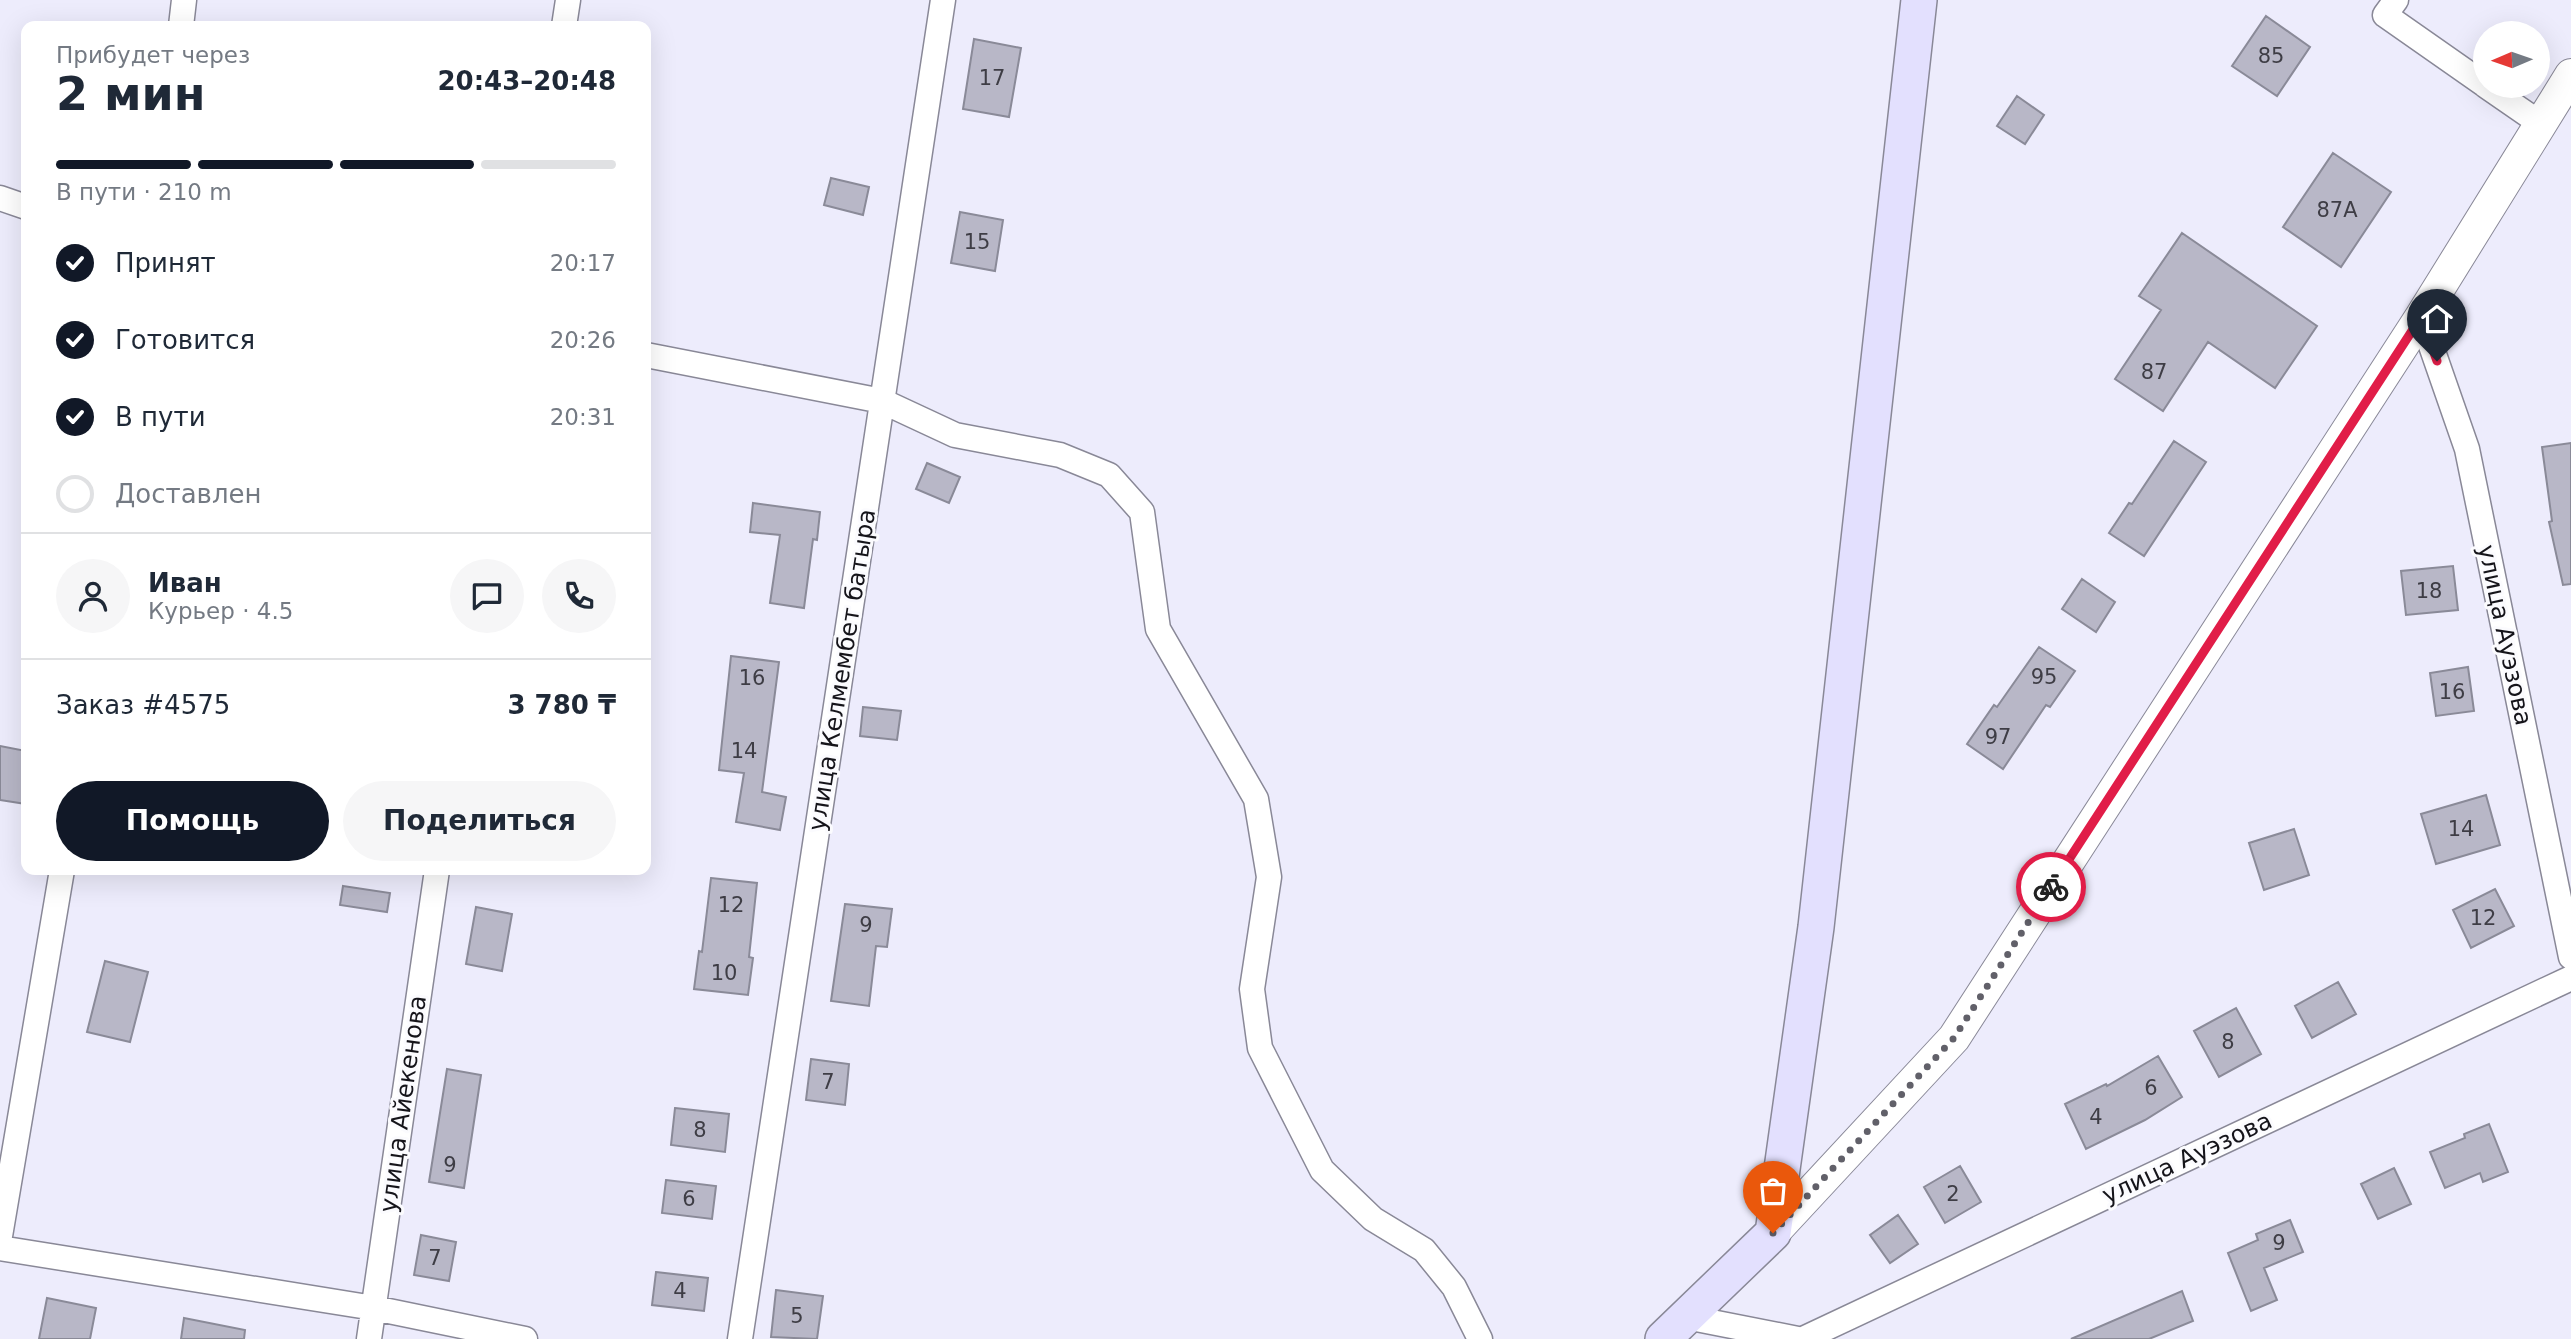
<!DOCTYPE html>
<html lang="ru">
<meta charset="utf-8">
<style>
body{margin:0;font-family:"DejaVu Sans",sans-serif;background:#f6f6f7;color:#1f2937;height:100vh;display:flex;flex-direction:column;font-size:26px;white-space:nowrap}
*{box-sizing:border-box;margin:0}
p{font-size:23px;color:#747a83}
.icon{flex:none;width:38px;height:38px;fill:none;stroke:currentColor;stroke-width:2;stroke-linecap:round;stroke-linejoin:round}
.map{position:relative;flex:1;overflow:hidden}
.side{position:absolute;left:21px;top:21px;width:630px;height:854px;display:flex;flex-direction:column;background:#fff;border-radius:14px;box-shadow:0 7px 28px #0002}
.side>*{flex:none}
.needle{width:46px;rotate:268deg}
.buttons{position:absolute;left:2473px;top:21px;display:grid;gap:14px}
.buttons a{display:grid;place-items:center;width:77px;height:77px;border-radius:50%;background:#fff;box-shadow:0 7px 28px #0002;font-size:35px}
.pin{position:absolute;display:grid;place-items:center;width:60px;height:60px;color:#fff;margin:-72px -30px;border-radius:50% 50% 50% 0;rotate:-45deg;box-shadow:0 0 7px #0007}
.pin .icon{rotate:45deg}
.courier{position:absolute;display:grid;place-items:center;width:70px;height:70px;margin:-35px;border:5px solid #e11d48;border-radius:50%;background:#fff;color:#222;box-shadow:0 2px 9px #0007}
.overview em{font-style:normal;font-weight:700}
.overview div{display:flex;flex-direction:column-reverse}
.overview{display:flex;align-items:center;justify-content:space-between;height:119px;padding:0 35px}
h1{font-size:46px;font-weight:700;line-height:52px}
.bar{display:grid;grid-template-columns:repeat(4,1fr);gap:10px 7px;align-content:center;height:84px;padding:0 35px}
.bar i{height:9px;border-radius:5px;background:#e0e1e3}
.bar .active{background:#111827}
.bar p{grid-column:span 4}
.line{display:flex;align-items:center;gap:18px;padding:0 35px;border-top:2px solid #e0e1e3}
.line div{flex:1}
.round{display:grid;place-items:center;flex:none;width:74px;height:74px;border-radius:37px;background:#f6f6f7}
ol{padding:0 35px;list-style:none}
li{display:flex;align-items:center;gap:21px;height:77px}
li p{margin-inline-start:auto}
li .icon{padding:7px;border-radius:50%;background:#111827;color:#fff;stroke-width:4}
li:last-child{color:#747a83}
li i{width:38px;height:38px;border:4px solid #e0e1e3;border-radius:50%}
.primary-button{display:flex;gap:14px;margin-top:auto;padding:14px 35px}
.primary-button a{flex:1;height:80px;border-radius:42px;background:#111827;color:#fff;font-size:28px;font-weight:700;line-height:80px;text-align:center}
.primary-button a+a{background:#f6f6f7;color:#1f2937}
.map>svg:first-child{display:block}
</style>
<div class="map">
<svg width="2571" height="1339" viewBox="0 0 2571 1339">
<rect width="100%" height="100%" fill="#edecfc"/>
<!-- building -->
<path fill="#b8b7c7" stroke="#8a8a98" stroke-width="2" d="M2266,16L2310,47L2277,96L2232,66Z
M974,39L1021,48L1009,117L963,109Z
M2017,96L2044,115L2025,144L1997,126Z
M2333,153L2391,192L2341,267L2283,227Z
M831,178L869,187L863,215L824,205Z
M960,212L1003,220L995,271L951,263Z
M2182,233L2317,326L2275,388L2208,342L2163,411L2115,379L2161,310L2139,296Z
M2174,441L2206,462L2144,556L2109,533L2129,503L2132,504Z
M2571,443V584L2563,585L2549,522L2552,521L2542,447Z
M927,463L960,477L949,503L916,489Z
M753,503L820,512L817,540L813,539L804,608L770,603L780,535L750,532Z
M2453,566L2458,610L2406,615L2401,571Z
M2082,579L2115,602L2096,632L2062,609Z
M2039,647L2075,671L2050,707L2046,705L2003,769L1967,744L1994,705L1997,707Z
M731,656L779,662L762,792L786,797L780,830L736,822L744,773L719,770Z
M2468,667L2474,711L2436,716L2430,673Z
M863,707L901,711L897,740L860,736Z
M0,746L26,751V804L0,800Z
M2486,795L2500,845L2436,864L2421,814Z
M2294,829L2309,875L2264,890L2249,843Z
M711,878L757,883L749,957L753,958L748,995L694,989L699,951L702,952Z
M343,886L390,893L387,912L340,905Z
M2495,889L2514,926L2471,948L2453,910Z
M845,904L892,909L887,947L876,946L869,1006L831,1001Z
M476,907L512,914L502,971L466,964Z
M105,961L148,972L130,1042L87,1032Z
M2338,982L2356,1014L2312,1038L2295,1006Z
M2236,1008L2261,1054L2219,1077L2194,1031Z
M2158,1056L2182,1097L2145,1120L2086,1149L2065,1104L2106,1084L2107,1086Z
M811,1059L849,1064L845,1105L806,1100Z
M447,1069L481,1075L464,1188L429,1182Z
M675,1108L729,1114L725,1152L671,1145Z
M2489,1124L2508,1172L2483,1182L2480,1173L2445,1188L2430,1152L2465,1138L2464,1134Z
M1960,1166L1981,1202L1945,1223L1924,1187Z
M2394,1168L2411,1204L2378,1219L2361,1184Z
M666,1180L716,1186L712,1219L662,1213Z
M1898,1215L1918,1244L1890,1263L1870,1235Z
M2290,1220L2303,1252L2264,1268L2277,1300L2251,1311L2228,1253L2258,1240L2256,1234Z
M421,1235L456,1242L449,1281L414,1275Z
M656,1272L708,1278L704,1311L652,1305Z
M776,1290L823,1296L817,1339L771,1337Z
M2182,1291L2193,1321L2149,1339H2071Z
M47,1298L96,1308L90,1339H39Z
M184,1318L245,1330L244,1339H181Z"/>
<g fill="none" stroke-linecap="round" stroke-linejoin="round">
<defs>
<path id="minor" d="M2396,0L2385,15L2485,85
M181,26L184,0
M564,26L568,0
M2486,86L2541,124
M0,198L26,207
M2421,317L2467,449L2571,957
M646,355L882,401L955,435L1060,455L1109,475L1142,512L1158,629L1256,799L1269,877L1252,989L1260,1048L1322,1170L1373,1219L1424,1250L1454,1287L1480,1339
M0,1236L62,870
M0,1248L374,1308L525,1339
M1686,1317L1798,1339
M369,1339L437,870
M740,1339L943,0
M1803,1339L2571,978"/>
<path id="tertiary" d="M1773,1233L1954,1038L2421,317L2571,75"/>
<path id="secondary" d="M1663,1339L1773,1233L1816,927L1919,0"/>
</defs>
<!-- minor casing -->
<use href="#minor" stroke="#898897" stroke-width="27"/>
<!-- tertiary casing -->
<use href="#tertiary" stroke="#898897" stroke-width="34"/>
<!-- secondary casing -->
<use href="#secondary" stroke="#898897" stroke-width="38"/>
<!-- minor -->
<use href="#minor" stroke="#fff" stroke-width="24"/>
<!-- tertiary -->
<use href="#tertiary" stroke="#fff" stroke-width="32"/>
<!-- secondary -->
<use href="#secondary" stroke="#e3e0fe" stroke-width="35"/>
</g>
<g fill="none" stroke-linecap="round" stroke-linejoin="round">
<!-- done -->
<path stroke="#616069" stroke-width="7" stroke-dasharray="0 12.6" d="M1773,1233L1954,1038L2051,887"/>
<!-- route -->
<path stroke="#e11d48" stroke-width="9" d="M2051,887L2421,317L2437,361"/>
</g>
<g text-anchor="middle" stroke-width="6" stroke-linejoin="round" paint-order="stroke">
<!-- number labels -->
<g font-size="21" fill="#3e3d45">
<text x="2271" y="63">85</text>
<text x="992" y="85">17</text>
<text x="2337" y="217">87А</text>
<text x="977" y="249">15</text>
<text x="2154" y="379">87</text>
<text x="2429" y="598">18</text>
<text x="2044" y="684">95</text>
<text x="752" y="685">16</text>
<text x="2452" y="699">16</text>
<text x="1998" y="744">97</text>
<text x="744" y="758">14</text>
<text x="2461" y="836">14</text>
<text x="731" y="912">12</text>
<text x="2483" y="925">12</text>
<text x="866" y="932">9</text>
<text x="724" y="980">10</text>
<text x="2228" y="1049">8</text>
<text x="828" y="1089">7</text>
<text x="2151" y="1095">6</text>
<text x="2096" y="1124">4</text>
<text x="700" y="1137">8</text>
<text x="450" y="1172">9</text>
<text x="1953" y="1201">2</text>
<text x="689" y="1206">6</text>
<text x="2279" y="1250">9</text>
<text x="435" y="1265">7</text>
<text x="680" y="1298">4</text>
<text x="797" y="1323">5</text>
</g>
<!-- street labels -->
<g font-size="24" fill="#15141a" stroke="#fbfbfe">
<text transform="translate(2505 635) rotate(78)" y="8">улица Ауэзова</text>
<text transform="translate(842 670) rotate(-81)" y="8">улица Келмембет батыра</text>
<text transform="translate(403 1104) rotate(-82)" y="8">улица Айекенова</text>
<text transform="translate(2187 1158) rotate(-25)" y="8">улица Ауэзова</text>
</g>
</g>
</svg>
<div class="buttons">
<a><svg class="needle" viewBox="-14 -14 28 28"><path d="M0-13l5 13h-10z" fill="#e53935"/><path d="M0 13l5-13h-10z" fill="#747a83"/></svg></a>
</div>
<div class="pin" style="left:1773px;top:1233px;background:#ea580c"><svg class="icon" aria-label="bag" viewBox="0 0 24 24"><path d="M5 8h14l-1 12H6zM9 8a3 3 0 0 1 6 0"/></svg></div>
<div class="pin" style="left:2437px;top:361px;background:#1f2937"><svg class="icon" aria-label="home" viewBox="0 0 24 24"><path d="M3 11l9-7 9 7M6 9v11h12V9"/></svg></div>
<div class="courier" style="left:2051px;top:887px"><svg class="icon" aria-label="bike" viewBox="0 0 24 24"><circle cx="6" cy="16" r="4"/><circle cx="18" cy="16" r="4"/><path d="M6 16l4-8h5l3 8M10 8l3 8H6M13 5h3"/></svg></div>
<section class="side">
<div class="overview"><div><h1>2 мин</h1><p>Прибудет через</p></div><em>20:43–20:48</em></div>
<div class="bar"><i class="active"></i><i class="active"></i><i class="active"></i><i></i><p>В пути · 210 m</p></div>
<ol>
<li><svg class="icon" aria-label="check" viewBox="0 0 24 24"><path d="M5 12l5 5 9-10"/></svg>Принят<p>20:17</p></li>
<li><svg class="icon" aria-label="check" viewBox="0 0 24 24"><path d="M5 12l5 5 9-10"/></svg>Готовится<p>20:26</p></li>
<li><svg class="icon" aria-label="check" viewBox="0 0 24 24"><path d="M5 12l5 5 9-10"/></svg>В пути<p>20:31</p></li>
<li><i></i>Доставлен</li>
</ol>
<div class="line" style="height:126px"><a class="round"><svg class="icon" aria-label="person" viewBox="0 0 24 24"><circle cx="12" cy="8" r="4"/><path d="M4 21q1-7 8-7t8 7"/></svg></a><div><b>Иван</b><p>Курьер · 4.5</p></div><a class="round"><svg class="icon" aria-label="chat" viewBox="0 0 24 24"><path d="M4 5h16v11H9l-5 4z"/></svg></a><a class="round"><svg class="icon" aria-label="phone" viewBox="0 0 24 24"><path d="M5 4h4l2 5-3 2q2 4 5 5l2-3 5 2v4C11 20 4 13 5 4z"/></svg></a></div>
<div class="line" style="height:91px"><div>Заказ #4575</div><b>3 780 ₸</b></div>
<div class="primary-button"><a>Помощь</a><a>Поделиться</a></div>
</section>
</div>
